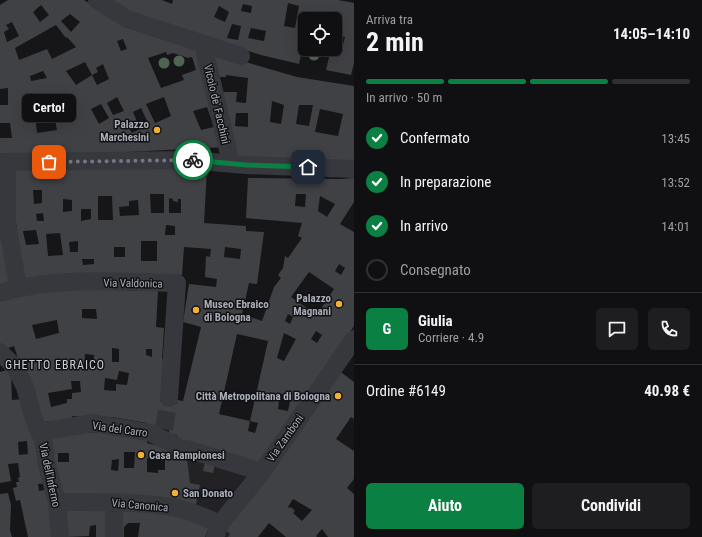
<!DOCTYPE html>
<html lang="it">
<meta charset="utf-8">
<style>
body{margin:0;font-family:"Roboto Condensed",sans-serif;background:#1e1e20;color:#f1f3f6;height:100vh;display:flex;flex-direction:column;font-size:15px;white-space:nowrap}
*{box-sizing:border-box;margin:0}
p{font-size:13px;color:#9c9d9f}
.icon{flex:none;width:22px;height:22px;fill:none;stroke:currentColor;stroke-width:2;stroke-linecap:round;stroke-linejoin:round}
.map{position:relative;flex:1;overflow:hidden}
.side{display:flex;flex-direction:column;background:#101012;width:348px}
.side>*{flex:none}
.tools{position:absolute;left:298px;top:12px;display:grid;gap:8px}
.tools a{display:grid;place-items:center;width:44px;height:44px;border-radius:6px;background:#101012;box-shadow:0 4px 16px #0002,0 0 0 1px #303032;font-size:20px}
.pin{position:absolute;display:grid;place-items:center;width:34px;height:34px;color:#fff;margin:-17px;border-radius:8px;box-shadow:0 2px 6px #0006}
.courier{position:absolute;display:grid;place-items:center;width:40px;height:40px;margin:-20px;border:3px solid #0b8043;border-radius:50%;background:#fff;color:#222;box-shadow:0 1px 5px #0007}
.bubble{position:absolute;height:28px;border-radius:6px;background:#101012;box-shadow:0 4px 16px #0002,0 0 0 1px #303032;font-size:13px;font-weight:700;line-height:28px;text-align:center}
.headline em{font-style:normal;font-weight:700}
.headline div{display:flex;flex-direction:column-reverse}
.headline{display:flex;align-items:center;justify-content:space-between;height:68px;padding:0 12px}
h1{font-size:26px;font-weight:700;line-height:30px}
.bar{display:grid;grid-template-columns:repeat(4,1fr);gap:6px 4px;align-content:center;height:48px;padding:0 12px}
.bar i{height:5px;border-radius:3px;background:#303032}
.bar .on{background:#0b8043}
.bar p{grid-column:span 4}
.line{display:flex;align-items:center;gap:10px;padding:0 12px;border-top:1px solid #303032}
.line div{flex:1}
.round{display:grid;place-items:center;flex:none;width:42px;height:42px;border-radius:6px;background:#1e1e20}
ol{padding:0 12px;list-style:none}
li{display:flex;align-items:center;gap:12px;height:44px}
li p{margin-inline-start:auto}
li .icon{padding:4px;border-radius:50%;background:#0b8043;color:#fff;stroke-width:4}
li:last-child{color:#9c9d9f}
li i{width:22px;height:22px;border:2px solid #303032;border-radius:50%}
.primary-button{display:flex;gap:8px;margin-top:auto;padding:8px 12px}
.primary-button a{flex:1;height:46px;border-radius:6px;background:#0b8043;color:#fff;font-size:16px;font-weight:700;line-height:46px;text-align:center}
.primary-button a+a{background:#1e1e20;color:#f1f3f6}
main{display:flex;flex:1;min-height:0}
.map>svg:first-child{display:block}
</style>
<main>
<div class="map">
<svg width="354" height="537" viewBox="0 0 354 537">
<rect width="100%" height="100%" fill="#161618"/>
<!-- built -->
<path fill="#222225" d="M275,443L235,537H183L200,485L183,482L180,458H185L187,449Z"/>
<!-- building -->
<path fill="#404145" fill-rule="evenodd" d="M8,0H84L122,23L200,49L226,147L127,152L0,155V138H12L10,123H0V105H8V88L0,89V5ZM41,5L49,15L40,22L33,12ZM70,14L80,22L71,32L61,21ZM12,22L19,36L7,42L4,32L9,29L6,25ZM56,25L66,38L67,37L76,47L52,59L47,49L19,60L15,48ZM123,39L127,49L121,51L117,41ZM166,52L167,55L173,53L188,58L192,57L196,70L182,75L184,80L161,88L148,58ZM85,62L92,75L98,72L96,68L103,64L109,79L97,85L92,75L76,85L66,71ZM43,71L47,78L31,81L30,76ZM117,97L124,111L113,115L107,103ZM164,97L171,116L155,123L146,104ZM101,104L109,118L99,124L91,109ZM207,107L214,127L201,130L193,111ZM141,108L148,123L137,127L138,130L132,133L129,128L138,124L133,112ZM53,110L57,130L37,133L35,114Z
M110,0H162L172,4L173,0H338L354,3V63L351,75L326,70L331,49H335V43L343,45L345,37L336,35L338,18L305,19V37L299,64L261,55L133,14ZM288,3L299,6L295,28L284,26ZM243,4L252,6L251,13L241,11ZM219,6L229,12L225,22L214,17ZM232,24L241,26L238,40L227,38ZM251,28L266,31L264,41L248,38Z
M208,51L297,77L354,86V164L232,159L217,92H237L236,102L246,103L248,78L226,75V77H214ZM272,101L284,105L281,124L270,122ZM299,105H313L309,126L296,124ZM320,109L343,114L338,136L315,132ZM236,113H248V127L235,126Z
M11,168H207L204,223L246,226V231L264,232L257,284L249,283L242,314L262,321L274,287L281,278L278,275L283,268L285,256L288,258L302,238L298,236L302,223L246,218L248,178L341,179L354,178V202L340,224L354,232V326L262,463L187,449L185,459H187L190,483L200,485L195,509L58,495L47,435L86,432L111,433L147,437V443L174,450L177,435L169,434V430L147,425V423L112,417L72,416L73,422L51,426L50,421L38,423L14,346L2,350L0,345V297L34,288L158,291L156,327L164,328L162,359L165,360L163,397L183,401L201,327L183,322L189,284L216,287L217,279L205,277L206,256L210,257L211,249L184,247L182,275L124,273L23,283L19,254ZM33,190H42V203L34,204ZM150,194H164V213H151ZM296,194H306L305,207L295,206ZM98,196H112L113,220H98ZM320,196L335,204L327,217L318,211ZM169,198L173,199V201L178,202V199H181V213H169ZM63,199L72,200V211L63,212ZM138,200L139,215L120,216L119,207L129,206V201ZM81,209H91V219L81,221ZM43,213L44,221H37L36,214ZM166,225L175,226V235H165ZM36,230L39,244L26,245L23,231ZM60,233L63,255L48,256L46,234ZM78,241V252H70L69,242ZM141,241H157V261H141ZM114,247H125V257H114ZM225,247L241,249L240,259L224,257ZM82,259H94V264L83,265ZM339,264L345,268L341,275L335,271ZM309,272L334,289L317,315L291,297ZM82,309H96L97,319L82,318ZM288,314L293,317L290,324L285,321ZM57,320L59,333L36,339L32,325ZM316,331L322,335L317,343L311,339ZM284,333L296,339L284,361L277,358ZM237,334L268,341L250,421L219,414ZM112,348L119,349V362H112ZM146,349H152V357L146,355ZM85,354L94,355L93,369L84,368ZM119,371L129,373L127,385L116,384V391L104,390L105,378L117,380ZM71,381H80L81,392L72,393V399H67V403L51,407L48,393L72,389ZM280,394L291,396L288,411L278,409ZM250,421L258,423L255,433L248,431ZM124,452H135L134,468H124ZM58,453H69V462H58ZM147,458L165,460V470H158V473L147,472ZM119,459L118,471L111,470L112,460Z
M0,169L10,287L0,289Z
M7,370L11,377L12,400L24,399L48,483L38,484L39,491L50,489L55,537H28L20,500L16,501L13,488L17,487L16,482H19L18,478L20,477L18,463L8,464L11,481L0,483V372ZM27,441L28,454L19,455L18,442Z
M338,370L354,382V419L351,417L336,439L354,451V479L347,488L354,494V537H328L322,529L316,536L317,537H286L269,523L258,537H228L230,534L224,529ZM293,499L312,510L302,521L293,513L295,511L291,507L290,508L288,507Z
M205,462L215,464L213,473L203,471Z
M8,493L11,505L10,530L12,537H0V494Z
M108,506L109,537H96V525L90,526L89,536L67,537L65,511L87,507Z
M120,506L171,512L210,525L205,537H138L140,523H128L124,527V537H120Z"/>
<g fill="none" stroke-linecap="round" stroke-linejoin="round">
<!-- minor-tunnel -->
<path stroke="#333438" stroke-width="18" stroke-dasharray="18 9" stroke-linecap="butt" d="M164,429L169,398"/>
<!-- path -->
<path stroke="#3d3f44" stroke-width="2.5" stroke-dasharray="2 3" stroke-linecap="butt" d="M350,324L354,318"/>
<!-- minor -->
<path stroke="#37383d" stroke-width="18" d="M97,0L127,19L241,56
M203,44L231,163
M0,162L189,160L246,165L354,169
M7,162V223L18,287
M0,293C56,276 119,282 177,283L169,398
M0,352L15,367L25,387L32,413L39,432L43,438L47,466L57,502L60,537
M39,432L93,423L151,433L175,445
M187,449L262,472
M57,502C95,502 134,501 171,507C188,510 205,517 220,524
M114,502V537
M215,537L220,524L262,472L354,339"/>
</g>
<!-- trees -->
<g fill="#506452">
<circle cx="314" cy="55" r="5.5"/>
<circle cx="179" cy="61" r="5.5"/>
<circle cx="164" cy="63" r="5.5"/>
</g>
<g fill="none" stroke-linecap="round" stroke-linejoin="round">
<!-- done -->
<path stroke="#757880" stroke-width="4" stroke-dasharray="0 7.2" d="M49,162L193,160"/>
<!-- route -->
<path stroke="#0b8043" stroke-width="5" d="M193,160L246,165L308,167"/>
</g>
<!-- markers -->
<g fill="#f2b134" stroke="#111113" stroke-width="1.5">
<circle cx="157" cy="130" r="4"/>
<circle cx="339" cy="304" r="4"/>
<circle cx="196" cy="310" r="4"/>
<circle cx="338" cy="396" r="4"/>
<circle cx="141" cy="455" r="4"/>
<circle cx="175" cy="493" r="4"/>
</g>
<g text-anchor="middle" stroke-width="3" stroke-linejoin="round" paint-order="stroke">
<!-- street labels -->
<g font-size="11" fill="#a8adb8" stroke="#111113">
<text transform="translate(217 104) rotate(77)" y="4">Vicolo de' Facchini</text>
<text transform="translate(133 283) rotate(1)" y="4">Via Valdonica</text>
<text transform="translate(120 429) rotate(8)" y="4">Via del Carro</text>
<text transform="translate(285 438) rotate(-55)" y="4">Via Zamboni</text>
<text transform="translate(50 475) rotate(78)" y="4">Via dell'Inferno</text>
<text transform="translate(140 505) rotate(5)" y="4">Via Canonica</text>
</g>
<!-- poi labels -->
<g font-size="11" font-weight="bold" fill="#a8adb8" stroke="#111113" text-anchor="end">
<text x="149" y="128">Palazzo<tspan x="149" dy="13">Marchesini</tspan></text>
<text x="331" y="302">Palazzo<tspan x="331" dy="13">Magnani</tspan></text>
<text x="204" y="308" text-anchor="start">Museo Ebraico<tspan x="204" dy="13">di Bologna</tspan></text>
<text x="330" y="400">Città Metropolitana di Bologna</text>
<text x="149" y="459" text-anchor="start">Casa Rampionesi</text>
<text x="183" y="497" text-anchor="start">San Donato</text>
</g>
<!-- neighbourhood labels -->
<g font-size="12" letter-spacing="1" fill="#c9ccd4" stroke="#111113">
<text x="55" y="369">GHETTO EBRAICO</text>
</g>
</g>
</svg>
<div class="tools">
<a><svg class="icon" aria-label="locate" viewBox="0 0 24 24"><circle cx="12" cy="12" r="6"/><path d="M12 2v4M12 18v4M2 12h4M18 12h4"/></svg></a>
</div>
<div class="pin" style="left:49px;top:162px;background:#ea580c"><svg class="icon" aria-label="bag" viewBox="0 0 24 24"><path d="M5 8h14l-1 12H6zM9 8a3 3 0 0 1 6 0"/></svg></div>
<div class="pin" style="left:308px;top:167px;background:#1f2937"><svg class="icon" aria-label="home" viewBox="0 0 24 24"><path d="M3 11l9-7 9 7M6 9v11h12V9"/></svg></div>
<div class="courier" style="left:193px;top:160px"><svg class="icon" aria-label="bike" viewBox="0 0 24 24"><circle cx="6" cy="16" r="4"/><circle cx="18" cy="16" r="4"/><path d="M6 16l4-8h5l3 8M10 8l3 8H6M13 5h3"/></svg></div>
<div class="bubble" style="left:22px;top:94px;width:54px">Certo!</div>
</div>
<section class="side">
<div class="headline"><div><h1>2 min</h1><p>Arriva tra</p></div><em>14:05–14:10</em></div>
<div class="bar"><i class="on"></i><i class="on"></i><i class="on"></i><i></i><p>In arrivo · 50 m</p></div>
<ol>
<li><svg class="icon" aria-label="check" viewBox="0 0 24 24"><path d="M5 12l5 5 9-10"/></svg>Confermato<p>13:45</p></li>
<li><svg class="icon" aria-label="check" viewBox="0 0 24 24"><path d="M5 12l5 5 9-10"/></svg>In preparazione<p>13:52</p></li>
<li><svg class="icon" aria-label="check" viewBox="0 0 24 24"><path d="M5 12l5 5 9-10"/></svg>In arrivo<p>14:01</p></li>
<li><i></i>Consegnato</li>
</ol>
<div class="line" style="height:72px"><b class="round" style="background:#0b8043;color:#fff">G</b><div><b>Giulia</b><p>Corriere · 4.9</p></div><a class="round"><svg class="icon" aria-label="chat" viewBox="0 0 24 24"><path d="M4 5h16v11H9l-5 4z"/></svg></a><a class="round"><svg class="icon" aria-label="phone" viewBox="0 0 24 24"><path d="M5 4h4l2 5-3 2q2 4 5 5l2-3 5 2v4C11 20 4 13 5 4z"/></svg></a></div>
<div class="line" style="height:52px"><div>Ordine #6149</div><b>40.98 €</b></div>
<div class="primary-button"><a>Aiuto</a><a>Condividi</a></div>
</section>
</main>
